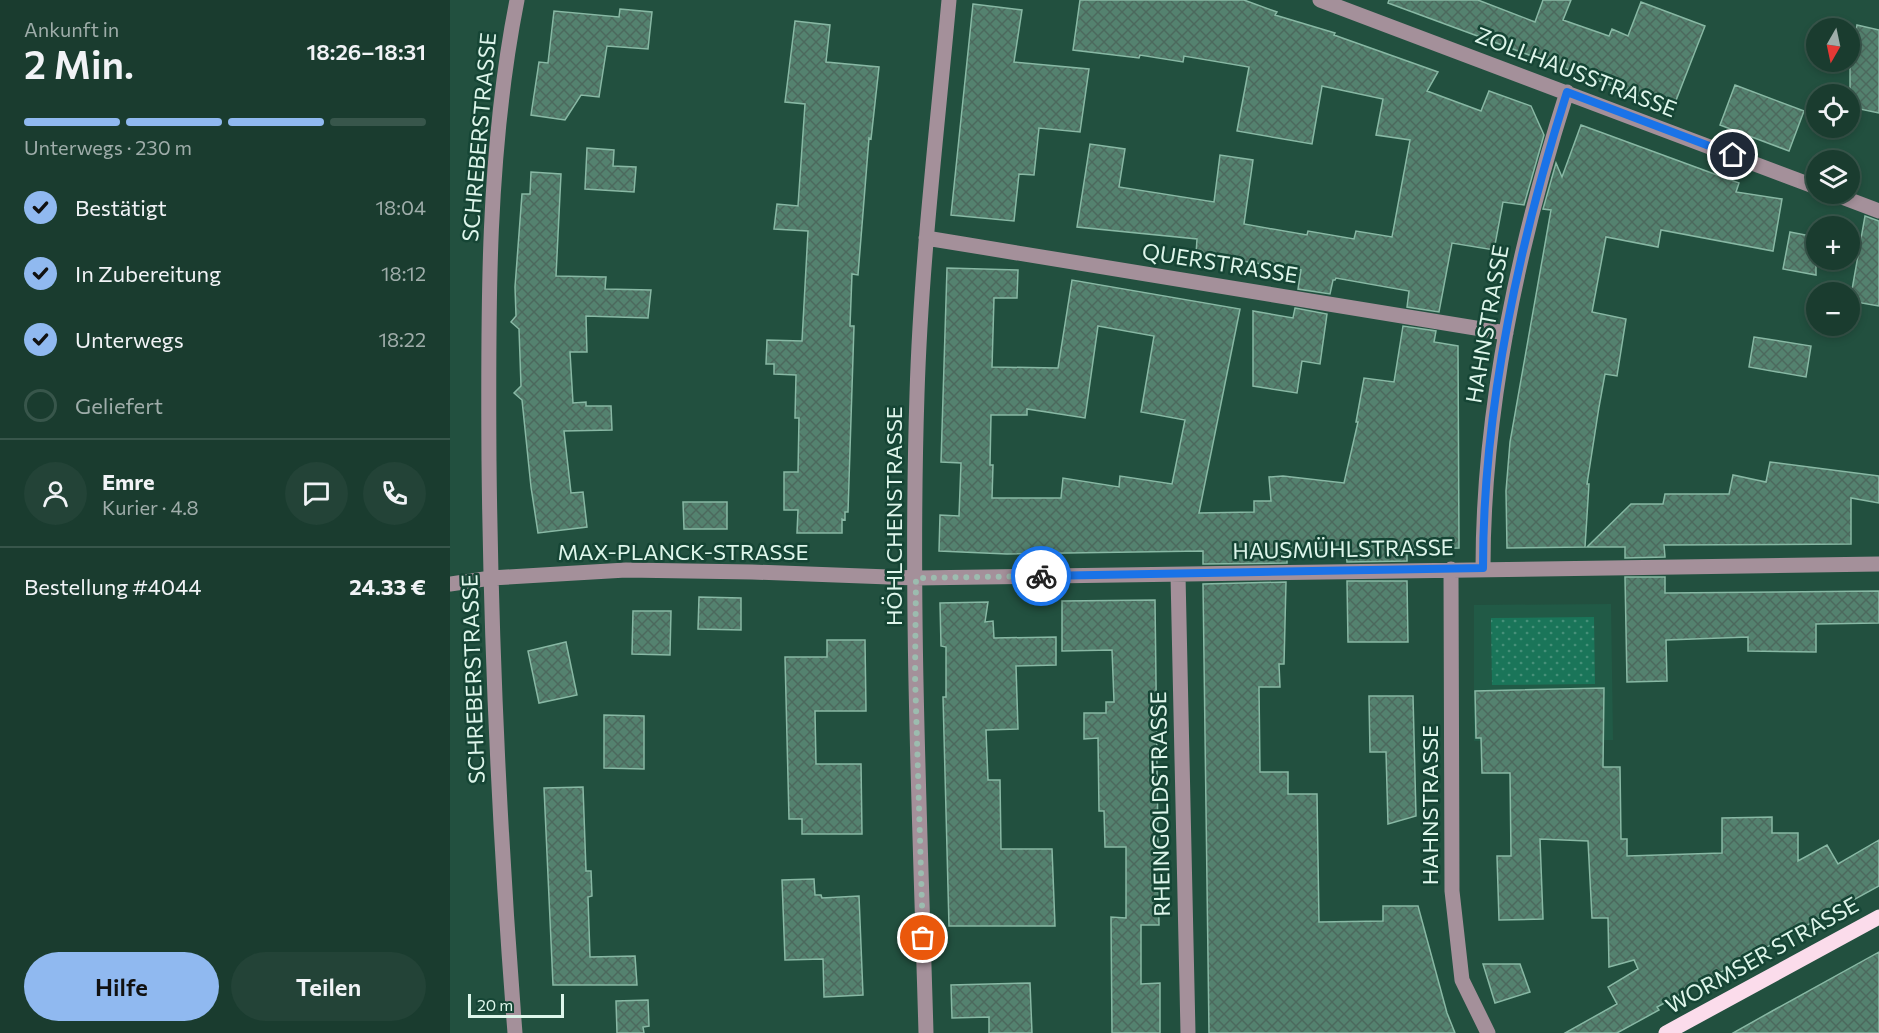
<!DOCTYPE html>
<html lang="de">
<meta charset="utf-8">
<style>
body{margin:0;font-family:Commissioner,sans-serif;background:#234337;color:#f1f3f6;height:100vh;display:flex;flex-direction:column;font-size:22px;white-space:nowrap}
*{box-sizing:border-box;margin:0}
p{font-size:20px;color:#9fadaa}
.icon{flex:none;width:33px;height:33px;fill:none;stroke:currentColor;stroke-width:2;stroke-linecap:round;stroke-linejoin:round}
.map{position:relative;flex:1;overflow:hidden}
.side{display:flex;flex-direction:column;background:#1a3c2f;width:450px}
.side>*{flex:none}
.needle{width:39px;rotate:189deg}
.buttons{position:absolute;left:1356px;top:18px;display:grid;gap:12px}
.buttons a{display:grid;place-items:center;width:54px;height:54px;border-radius:50%;background:#1a3c2f;box-shadow:0 3px 9px #0003,0 0 0 2px #38564b;font-size:30px}
.scale{position:absolute;left:18px;bottom:15px;width:96px;box-sizing:border-box;padding-left:6px;border:3px solid #def6eb;border-top:0;font-size:16px;line-height:21px;white-space:nowrap;color:#def6eb;-webkit-text-stroke:4px #164535;paint-order:stroke}
.pin{position:absolute;display:grid;place-items:center;width:51px;height:51px;color:#fff;margin:-26px;border:3px solid #fff;border-radius:50%;box-shadow:0 2px 6px #0007}
.courier{position:absolute;display:grid;place-items:center;width:60px;height:60px;margin:-30px;border:4px solid #1a73e8;border-radius:50%;background:#fff;color:#222;box-shadow:0 2px 8px #0007}
.headline em{font-style:normal;font-weight:600}
.headline div{display:flex;flex-direction:column-reverse}
.headline{display:flex;align-items:center;justify-content:space-between;height:102px;padding:0 24px}
h1{font-size:39px;font-weight:600;line-height:45px}
.bar{display:grid;grid-template-columns:repeat(4,1fr);gap:9px 6px;align-content:center;height:72px;padding:0 24px}
.bar i{height:8px;border-radius:4px;background:#38564b}
.bar .on{background:#90b9f0}
.bar p{grid-column:span 4}
.line{display:flex;align-items:center;gap:15px;padding:0 24px;border-top:2px solid #38564b}
.line div{flex:1}
.round{display:grid;place-items:center;flex:none;width:63px;height:63px;border-radius:32px;background:#234337}
ol{padding:0 24px;list-style:none}
li{display:flex;align-items:center;gap:18px;height:66px}
li p{margin-inline-start:auto}
li .icon{padding:6px;border-radius:50%;background:#90b9f0;color:#111;stroke-width:4}
li:last-child{color:#9fadaa}
li i{width:33px;height:33px;border:3px solid #38564b;border-radius:50%}
.cta{display:flex;gap:12px;margin-top:auto;padding:12px 24px}
.cta a{flex:1;height:69px;border-radius:36px;background:#90b9f0;color:#111;font-size:24px;font-weight:600;line-height:69px;text-align:center}
.cta a+a{background:#234337;color:#f1f3f6}
main{display:flex;flex:1;min-height:0}
.map>svg:first-child{display:block}
</style>
<main>
<section class="side">
<div class="headline"><div><h1>2 Min.</h1><p>Ankunft in</p></div><em>18:26–18:31</em></div>
<div class="bar"><i class="on"></i><i class="on"></i><i class="on"></i><i></i><p>Unterwegs · 230 m</p></div>
<ol>
<li><svg class="icon" aria-label="check" viewBox="0 0 24 24"><path d="M5 12l5 5 9-10"/></svg>Bestätigt<p>18:04</p></li>
<li><svg class="icon" aria-label="check" viewBox="0 0 24 24"><path d="M5 12l5 5 9-10"/></svg>In Zubereitung<p>18:12</p></li>
<li><svg class="icon" aria-label="check" viewBox="0 0 24 24"><path d="M5 12l5 5 9-10"/></svg>Unterwegs<p>18:22</p></li>
<li><i></i>Geliefert</li>
</ol>
<div class="line" style="height:108px"><a class="round"><svg class="icon" aria-label="person" viewBox="0 0 24 24"><circle cx="12" cy="8" r="4"/><path d="M4 21q1-7 8-7t8 7"/></svg></a><div><b>Emre</b><p>Kurier · 4.8</p></div><a class="round"><svg class="icon" aria-label="chat" viewBox="0 0 24 24"><path d="M4 5h16v11H9l-5 4z"/></svg></a><a class="round"><svg class="icon" aria-label="phone" viewBox="0 0 24 24"><path d="M5 4h4l2 5-3 2q2 4 5 5l2-3 5 2v4C11 20 4 13 5 4z"/></svg></a></div>
<div class="line" style="height:78px"><div>Bestellung #4044</div><b>24.33 €</b></div>
<div class="cta"><a>Hilfe</a><a>Teilen</a></div>
</section>
<div class="map">
<svg width="1429" height="1033" viewBox="0 0 1429 1033">
<defs>
<pattern id="grass-dots" width="8" height="8" patternUnits="userSpaceOnUse" patternTransform="scale(1.5)"><rect width="8" height="8" fill="#1a7559"/><path d="M2 2h.1M6 6h.1" fill="none" stroke="#469079" stroke-width="1.8" stroke-linecap="round"/></pattern>
<pattern id="building-cross-hatch" width="8" height="8" patternUnits="userSpaceOnUse" patternTransform="scale(1.5)"><rect width="8" height="8" fill="#54826f"/><path d="M0 0l8 8M0 8l8-8" fill="none" stroke="#4c695d"/></pattern>
</defs>
<rect width="100%" height="100%" fill="#22503f"/>
<!-- built -->
<path fill="#215a46" d="M1161,604L1163,740L1024,741V605Z"/>
<!-- grass -->
<path fill="url(#grass-dots)" d="M1144,617L1145,684L1042,685L1041,618Z"/>
<!-- building -->
<path fill="url(#building-cross-hatch)" stroke="#88b8a4" stroke-width="1.5" fill-rule="evenodd" d="M630,0H794L827,12L825,15L885,33L884,35L988,72L977,91L1031,111L1039,91L1081,106L1094,135L1074,205L1053,202L1044,250L1002,243L989,312L957,307L959,291L886,278L885,280H883L880,294L848,289L851,270L746,254L747,239L627,227L640,144L675,149L669,187L764,202L770,155L803,160L794,224L857,235L858,231L904,239L906,231L942,237L960,140L926,135L933,99L872,86L862,144L787,131L799,67L734,56L733,62L690,55L689,58L623,50Z
M939,0H1028L1085,22L1093,0H1121L1113,20L1159,36L1162,29L1178,36L1191,2L1255,26L1223,108L938,3Z
M523,4L572,10L564,62L639,69L630,132L589,128L584,175L569,174L564,221L501,215Z
M170,9L202,12L198,49L157,46L149,97L131,95L115,120L81,115L89,62L98,63L104,11L169,17Z
M345,21L380,25L376,62L429,67L421,139L419,138L408,275L402,274L400,326H404L398,512H395V520L392,519V533H347L348,510H334V472H348L349,418H345L346,375L324,374V364H316L317,340L352,341L358,231L324,229L327,204L348,206L355,104L335,102Z
M1407,25L1429,30V113L1400,107V61Z
M1285,85L1354,111L1339,151L1270,125Z
M1131,125L1289,183L1286,192L1332,199L1323,251L1211,230L1208,247L1156,237L1142,312L1176,319L1167,376L1155,374L1149,407L1137,484H1139L1135,547L1057,548L1056,491L1060,442L1101,210L1093,209L1106,163L1112,177Z
M137,148L164,150L163,166L186,167L184,192L135,189Z
M81,172L111,174L106,276L156,277L155,289L201,290L198,318L136,316L137,352H120L123,403L136,402V406H161L162,430L114,431L121,493L133,492L137,527L88,533L81,487L72,400L64,393L71,386L69,329L61,322L66,316L65,287L72,194H80Z
M1415,216L1429,221V306L1400,301Z
M1340,232L1366,237V275L1333,269Z
M497,268L568,270L567,298H544L542,367L608,368L622,280L790,309L749,513L804,512V501H821L819,477L833,476L894,483L908,422H906L914,378L944,382L953,326L986,331L984,342L1008,346L1009,548L957,549V561L897,562L896,549L837,552V563L753,564V551L557,554L489,551L490,515L509,516L511,463L491,462ZM648,326L704,336L691,412L735,420L722,484L670,476L669,487L613,478L611,498H542L543,465H540L541,415H577V409L635,418Z
M845,308L877,314L870,364L852,361L847,393L803,386V311L843,318Z
M1304,337L1361,346L1356,377L1299,367Z
M1320,462L1429,476V503L1401,498V544L1214,545L1215,557L1175,558V547H1137L1181,504H1213L1215,494H1279L1283,475L1316,482Z
M233,502H277V529H234Z
M1175,577H1215V593L1429,591V623L1366,624V652L1298,651V637L1216,640L1217,681L1177,682Z
M897,581H957L958,642H898Z
M836,582L834,664H829L830,687H809L810,772H838V794H867L869,922L933,921V906H968L997,1013L1005,1033H759L753,584Z
M249,597L291,598V630L248,629Z
M705,600L709,925H691V984L710,983V1033H662L661,917L676,918V847H655L654,811H649L648,738L634,739V713H656V702H664L662,650L612,651V601Z
M538,602L535,622L543,621L544,638L606,637V665L566,666L568,729L536,730L538,780H550L551,849H602L605,926H499L493,697H496V647L491,646L490,603Z
M183,611H221L220,655L182,654Z
M377,640H415L416,711H365L366,764H411L412,834H352V819H339L335,657H377Z
M116,642L127,695L89,703L78,651Z
M1154,688L1153,767H1170L1171,839H1177V856L1272,853V818L1322,817V833H1348V861L1377,845L1388,864L1429,840V886L1207,1007L1209,1010L1167,1033H1115L1167,1004L1158,987L1188,969L1184,960L1159,967L1158,918H1142L1138,841L1090,839L1093,919L1049,920L1047,856H1061L1060,773H1032L1031,738H1026L1025,691Z
M919,696H963L966,816L938,824L936,752H920Z
M154,715L194,716V769L154,768Z
M133,787L136,871H141L142,896L138,897L140,957L185,956L187,985H103L94,788Z
M364,879L365,895H371L372,898L409,896L413,995L374,997L373,959L335,960L332,880Z
M1429,952V1033H1283L1324,1010Z
M1033,964H1070L1080,992L1045,1003Z
M580,983L582,1033H539V1017L502,1018L501,985Z
M198,1000L199,1026L193,1027L194,1033H167L166,1001Z"/>
<g fill="none" stroke-linecap="round" stroke-linejoin="round">
<!-- minor -->
<path stroke="#a4909a" stroke-width="15" d="M870,0L1366,187
M1384,194L1429,211
M476,238L1056,333
M1033,568C1033,407 1068,246 1117,92
M1001,569L1002,891L1012,980L1038,1033
M728,575L738,1033
M0,584L41,578L176,570L302,572L466,578L1429,564
M65,1033C50,843 41,652 39,461C38,308 37,151 67,0
M476,1033C470,820 460,607 467,394C471,262 487,131 499,0"/>
<!-- major -->
<path stroke="#fbdceb" stroke-width="15" d="M1216,1033L1429,917"/>
</g>
<g fill="none" stroke-linecap="round" stroke-linejoin="round">
<!-- done -->
<path stroke="#9cbcaf" stroke-width="6" stroke-dasharray="0 10.8" d="M473,938L465,675L466,578L591,576"/>
<!-- route -->
<path stroke="#1a73e8" stroke-width="8" d="M591,576L1033,568C1033,407 1068,246 1117,92L1283,155"/>
</g>
<g text-anchor="middle" stroke-width="5" stroke-linejoin="round" paint-order="stroke">
<!-- street labels -->
<g font-size="22" fill="#def6eb" stroke="#164535">
<text transform="translate(1126 72) rotate(21)" y="8">ZOLLHAUSSTRASSE</text>
<text transform="translate(29 137) rotate(-85)" y="8">SCHREBERSTRASSE</text>
<text transform="translate(770 263) rotate(9)" y="8">QUERSTRASSE</text>
<text transform="translate(1037 324) rotate(-80)" y="8">HAHNSTRASSE</text>
<text transform="translate(444 516) rotate(-90)" y="8">HÖHLCHENSTRASSE</text>
<text transform="translate(893 549) rotate(-1)" y="8">HAUSMÜHLSTRASSE</text>
<text x="233" y="560">MAX-PLANCK-STRASSE</text>
<text transform="translate(23 679) rotate(-92)" y="8">SCHREBERSTRASSE</text>
<text transform="translate(710 804) rotate(-91)" y="8">RHEINGOLDSTRASSE</text>
<text transform="translate(980 805) rotate(-90)" y="8">HAHNSTRASSE</text>
<text transform="translate(1312 955) rotate(-29)" y="8">WORMSER STRASSE</text>
</g>
</g>
</svg>
<div class="buttons">
<a><svg class="needle" viewBox="-14 -14 28 28"><path d="M0-13l5 13h-10z" fill="#e53935"/><path d="M0 13l5-13h-10z" fill="#9fadaa"/></svg></a>
<a><svg class="icon" aria-label="locate" viewBox="0 0 24 24"><circle cx="12" cy="12" r="6"/><path d="M12 2v4M12 18v4M2 12h4M18 12h4"/></svg></a>
<a><svg class="icon" aria-label="layers" viewBox="0 0 24 24"><path d="M12 4l9 5-9 5-9-5zM3 14l9 5 9-5"/></svg></a>
<a>+</a>
<a>−</a>
</div>
<div class="scale">20 m</div>
<div class="pin" style="left:473px;top:938px;background:#ea580c"><svg class="icon" aria-label="bag" viewBox="0 0 24 24"><path d="M5 8h14l-1 12H6zM9 8a3 3 0 0 1 6 0"/></svg></div>
<div class="pin" style="left:1283px;top:155px;background:#1f2937"><svg class="icon" aria-label="home" viewBox="0 0 24 24"><path d="M3 11l9-7 9 7M6 9v11h12V9"/></svg></div>
<div class="courier" style="left:591px;top:576px"><svg class="icon" aria-label="bike" viewBox="0 0 24 24"><circle cx="6" cy="16" r="4"/><circle cx="18" cy="16" r="4"/><path d="M6 16l4-8h5l3 8M10 8l3 8H6M13 5h3"/></svg></div>
</div>
</main>
